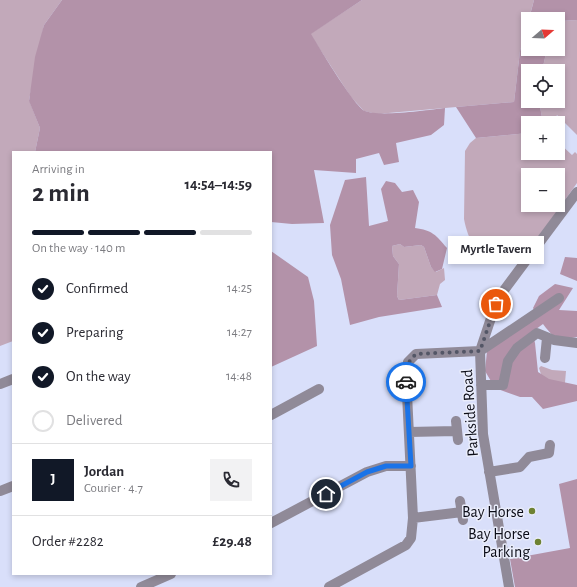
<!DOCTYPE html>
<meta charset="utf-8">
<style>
body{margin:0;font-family:"Alegreya Sans",sans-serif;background:#f2f2f3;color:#2b2b33;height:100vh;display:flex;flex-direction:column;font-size:15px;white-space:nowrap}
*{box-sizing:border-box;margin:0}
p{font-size:13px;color:#7c7c81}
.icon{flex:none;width:22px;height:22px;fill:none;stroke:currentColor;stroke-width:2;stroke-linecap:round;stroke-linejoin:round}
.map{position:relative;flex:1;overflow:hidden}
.panel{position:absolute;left:12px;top:151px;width:260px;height:424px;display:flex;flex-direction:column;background:#fff;border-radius:0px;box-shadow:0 2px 6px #0003}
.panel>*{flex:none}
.needle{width:26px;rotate:71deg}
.buttons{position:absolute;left:521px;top:12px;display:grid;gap:8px}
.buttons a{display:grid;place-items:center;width:44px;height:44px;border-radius:0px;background:#fff;box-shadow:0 2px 6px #0003;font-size:20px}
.pin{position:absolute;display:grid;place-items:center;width:34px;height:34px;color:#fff;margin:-17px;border:2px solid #fff;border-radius:50%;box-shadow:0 1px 4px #0007}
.courier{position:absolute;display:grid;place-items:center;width:40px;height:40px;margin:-20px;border:3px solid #1a73e8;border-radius:50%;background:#fff;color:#222;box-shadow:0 1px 5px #0007}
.bubble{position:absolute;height:28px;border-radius:0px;background:#fff;box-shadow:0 2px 6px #0003;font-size:13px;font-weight:700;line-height:28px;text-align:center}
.headline em{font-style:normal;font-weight:700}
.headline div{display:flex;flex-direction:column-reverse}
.headline{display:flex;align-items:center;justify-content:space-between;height:68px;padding:0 20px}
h1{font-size:26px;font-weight:700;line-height:30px}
.bar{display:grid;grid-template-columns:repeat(4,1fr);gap:6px 4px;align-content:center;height:48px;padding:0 20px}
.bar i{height:5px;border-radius:3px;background:#e1e1e2}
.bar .on{background:#111827}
.bar p{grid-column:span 4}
.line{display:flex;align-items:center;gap:10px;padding:0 20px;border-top:1px solid #e1e1e2}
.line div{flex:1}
.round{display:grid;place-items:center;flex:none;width:42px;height:42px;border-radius:0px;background:#f2f2f3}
ol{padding:0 20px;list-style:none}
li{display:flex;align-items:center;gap:12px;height:44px}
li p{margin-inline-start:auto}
li .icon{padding:4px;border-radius:50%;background:#111827;color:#fff;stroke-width:4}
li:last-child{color:#7c7c81}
li i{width:22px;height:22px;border:2px solid #e1e1e2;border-radius:50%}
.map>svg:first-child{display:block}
</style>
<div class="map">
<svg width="577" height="587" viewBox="0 0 577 587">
<rect width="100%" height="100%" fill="#d9dffa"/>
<!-- green -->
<path fill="#c2a9ba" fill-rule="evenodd" d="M0,0H62L44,25L29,100L40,128L35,152H13V341L0,346Z
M362,0H534L520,51L514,102L377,114L364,111L351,97L310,34Z
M577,20V135L557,115L553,123H543L539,101H558V71H542L547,49H558V24L560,21Z
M528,133V153H558V142L572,155L575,152L577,154V183L521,262C488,257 471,256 464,219L465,151L470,143L476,138ZM528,175H558V205H528Z
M400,244L404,247L421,245L424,247L431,267L436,272L444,268L445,280L440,284L437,295L399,300L397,296L399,264L393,256L392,246Z
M541,366L552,370L566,371L564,394L545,387L539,368Z"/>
<!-- forest -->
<path fill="#b392a9" d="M62,0H362L311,34C319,47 354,106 365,111C379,117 428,110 445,108L444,125L431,135L396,143L399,162L384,165L379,153L356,159V173L314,170L324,223L292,224L271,222V152H35L40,128L29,101L35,57L44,25Z
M534,0H577V20L560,21L558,24V19H529Z
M528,22V49H547L542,71H528V101H539L543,123H528V133L476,138L456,107L514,102L520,51Z
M366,177L369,226L388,221L381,189L386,181L395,183L402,192L413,190L419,202L415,228C432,230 436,235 447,248L442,269L435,272L431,267L424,247L421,245L404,247L400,244L392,246L393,256L399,264L397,296L399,300L437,295L442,307L379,317L350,325L341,279L332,255L330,225L345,180Z
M271,251L308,277L314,301L317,346L271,367Z
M565,257L577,258V281L560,274Z
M555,284L573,288L559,310L577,311V337C559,341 554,339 543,324L532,332L535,343L538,372L549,379L577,385V401L543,409L532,397H520L495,388L485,371L487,351L538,317L533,308L539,296Z
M577,479V587H515L510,559L570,548L559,484Z"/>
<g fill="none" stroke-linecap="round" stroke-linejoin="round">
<!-- minor -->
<path stroke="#908a98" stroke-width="10" d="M545,358L547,338
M0,384L13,379
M481,385H503L508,361L517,348L537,333L554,340L577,343
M271,415L319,389
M456,421L458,440
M409,432L456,431
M489,472L520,467L529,457L549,453L550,445
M0,491L13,486
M460,501L463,520
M413,518L462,512
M271,523L367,472L386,466H411
M141,587L171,574
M329,587L406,545L411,538L413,518L406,373L408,362L416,354L480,351L559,298
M509,587L483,434L480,351L490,321L499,297L577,192"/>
</g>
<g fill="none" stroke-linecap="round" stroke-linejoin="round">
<!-- done -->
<path stroke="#535666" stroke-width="4" stroke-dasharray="0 7.2" d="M406,382C405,368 406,364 416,354L480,351L496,304"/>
<!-- route -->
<path stroke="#1a73e8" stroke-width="5" d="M326,494L367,472L386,466H411L406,382"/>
</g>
<!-- markers -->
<g fill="#6e8233" stroke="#eaedfb" stroke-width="1.5">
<circle cx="532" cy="511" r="4"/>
<circle cx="538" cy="542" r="4"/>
</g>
<g text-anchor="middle" stroke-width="3" stroke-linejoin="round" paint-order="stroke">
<!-- street labels -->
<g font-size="16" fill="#0b0c17" stroke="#eaedfb">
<text transform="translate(469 413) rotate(-94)" y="6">Parkside Road</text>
</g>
<!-- poi labels -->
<g font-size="16" fill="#0b0c17" stroke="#eaedfb" text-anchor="end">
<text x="524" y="517">Bay Horse</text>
<text x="530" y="539">Bay Horse<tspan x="530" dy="18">Parking</tspan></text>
</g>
</g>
</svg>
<div class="buttons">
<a><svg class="needle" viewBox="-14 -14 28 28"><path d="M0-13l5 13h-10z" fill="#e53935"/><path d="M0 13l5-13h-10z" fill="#7c7c81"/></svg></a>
<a><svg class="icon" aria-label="locate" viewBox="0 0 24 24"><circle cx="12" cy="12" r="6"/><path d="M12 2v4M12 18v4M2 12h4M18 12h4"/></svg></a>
<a>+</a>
<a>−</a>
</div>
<div class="pin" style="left:496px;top:304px;background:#ea580c"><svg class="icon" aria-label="bag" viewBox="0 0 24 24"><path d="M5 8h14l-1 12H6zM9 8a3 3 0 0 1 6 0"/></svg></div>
<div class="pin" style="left:326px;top:494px;background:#1f2937"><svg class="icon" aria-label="home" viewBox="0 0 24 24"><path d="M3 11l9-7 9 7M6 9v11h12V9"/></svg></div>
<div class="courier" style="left:406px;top:382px"><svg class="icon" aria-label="car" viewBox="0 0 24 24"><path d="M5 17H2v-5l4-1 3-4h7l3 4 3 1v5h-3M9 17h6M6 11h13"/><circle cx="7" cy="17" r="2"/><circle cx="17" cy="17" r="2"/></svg></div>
<div class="bubble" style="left:448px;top:236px;width:96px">Myrtle Tavern</div>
<section class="panel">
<div class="headline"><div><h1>2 min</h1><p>Arriving in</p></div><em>14:54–14:59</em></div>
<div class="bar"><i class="on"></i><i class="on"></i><i class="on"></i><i></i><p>On the way · 140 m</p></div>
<ol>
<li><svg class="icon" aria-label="check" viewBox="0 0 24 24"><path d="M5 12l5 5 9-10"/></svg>Confirmed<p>14:25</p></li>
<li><svg class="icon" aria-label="check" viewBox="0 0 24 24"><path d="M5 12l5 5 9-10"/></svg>Preparing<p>14:27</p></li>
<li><svg class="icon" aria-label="check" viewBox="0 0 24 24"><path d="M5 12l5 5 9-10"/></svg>On the way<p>14:48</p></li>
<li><i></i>Delivered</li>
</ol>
<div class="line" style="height:72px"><b class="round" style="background:#111827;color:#fff">J</b><div><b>Jordan</b><p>Courier · 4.7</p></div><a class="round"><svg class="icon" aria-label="phone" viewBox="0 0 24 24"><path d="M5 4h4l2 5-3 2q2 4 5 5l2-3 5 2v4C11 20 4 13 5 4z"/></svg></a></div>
<div class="line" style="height:52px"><div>Order #2282</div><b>£29.48</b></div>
</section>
</div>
